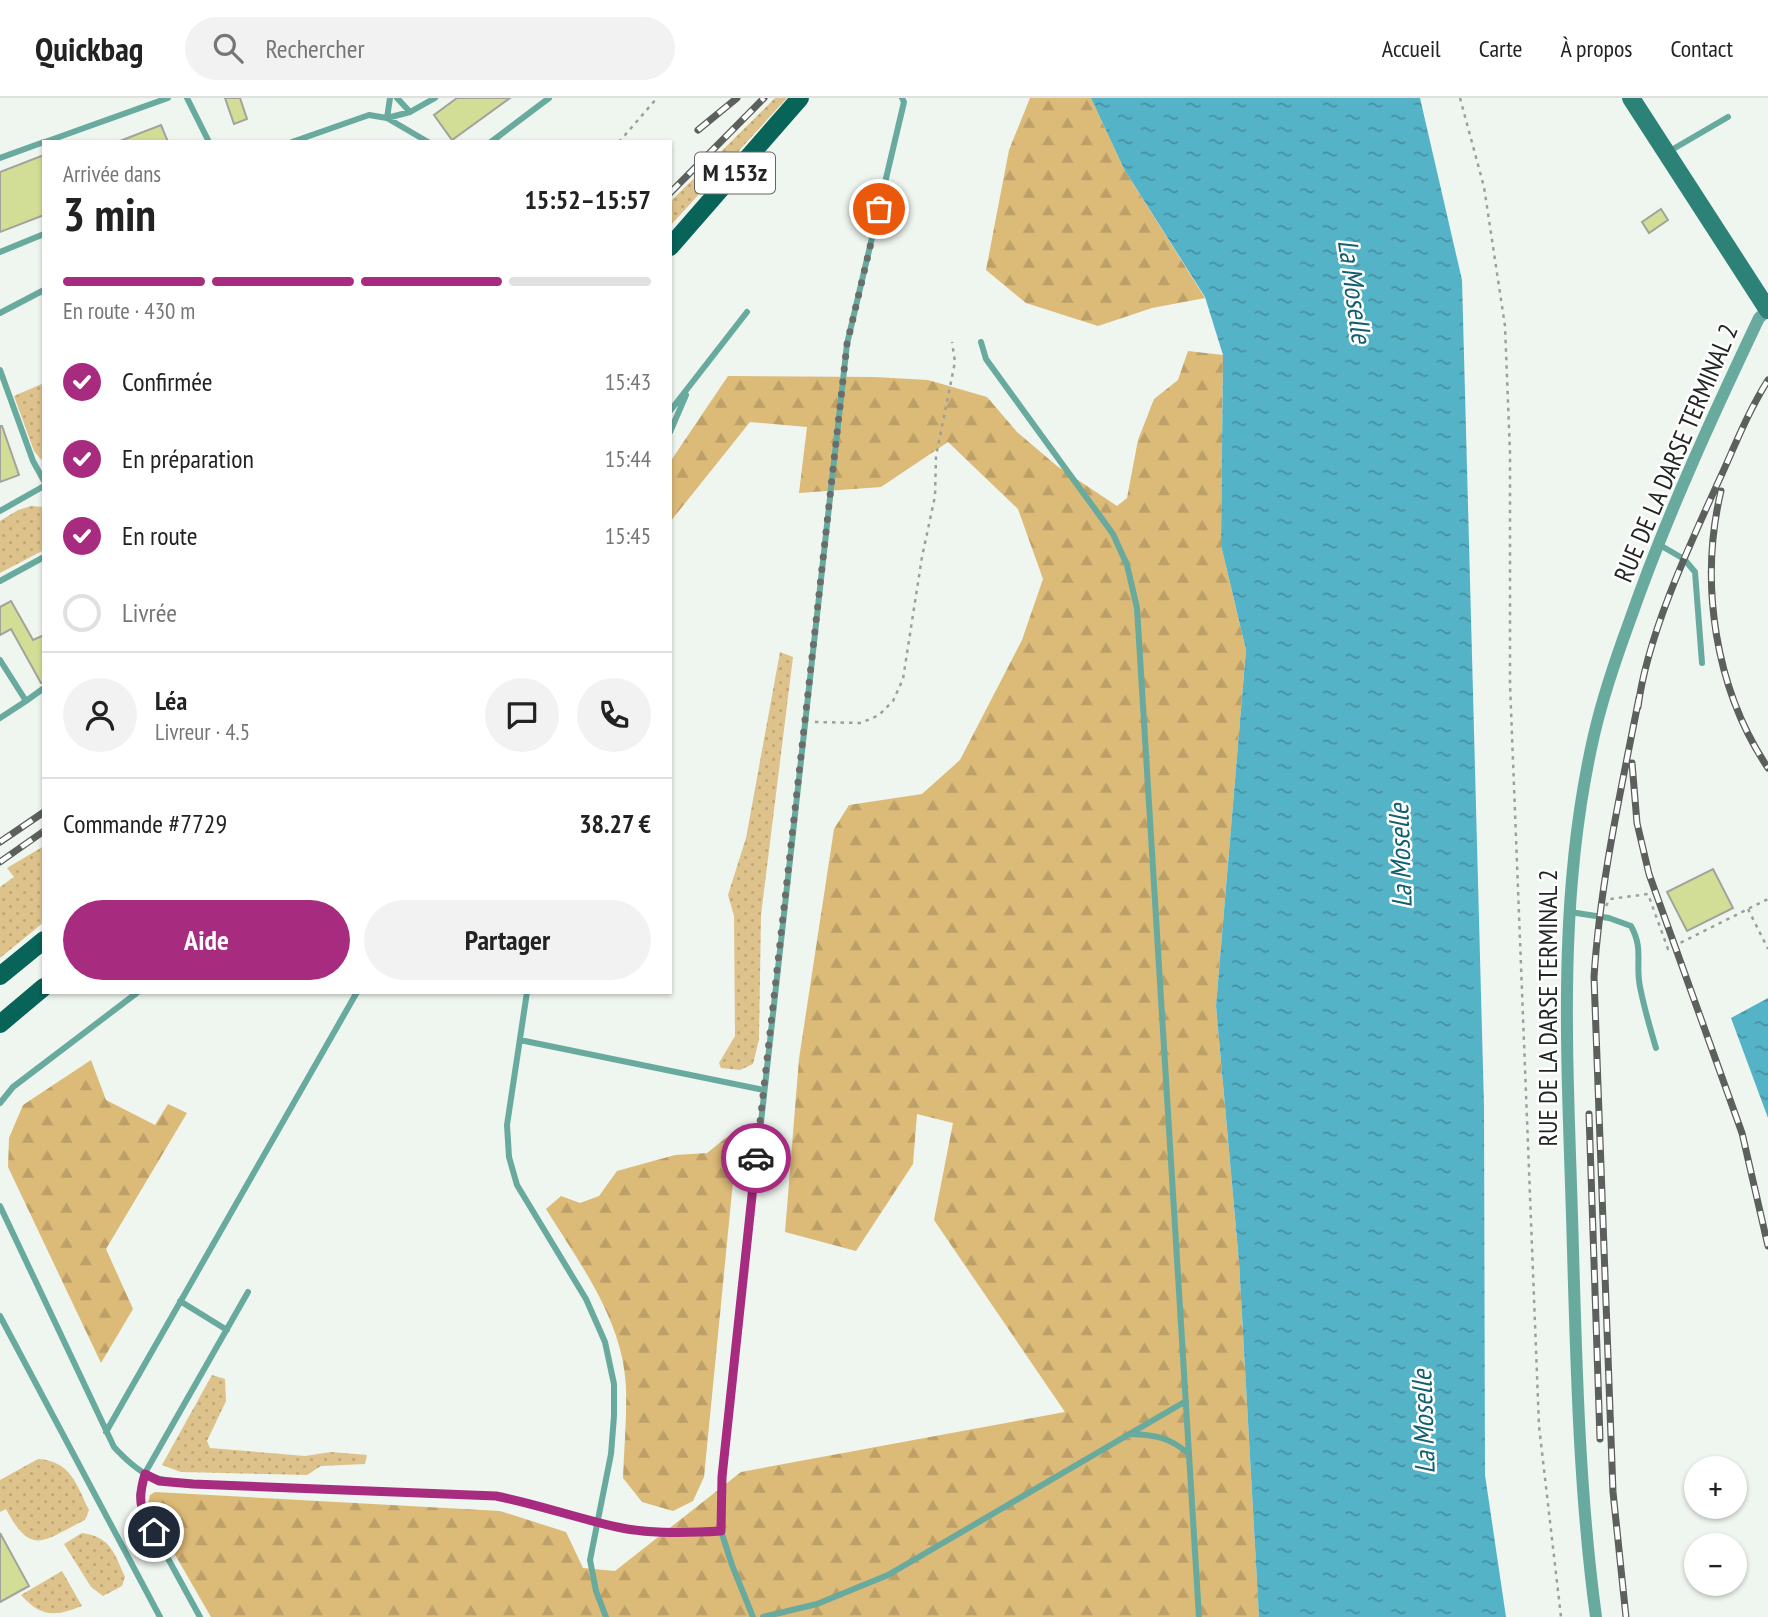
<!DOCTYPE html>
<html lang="fr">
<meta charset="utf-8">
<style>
body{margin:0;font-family:"PT Sans Narrow",sans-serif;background:#f2f2f2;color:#222;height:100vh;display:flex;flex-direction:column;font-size:26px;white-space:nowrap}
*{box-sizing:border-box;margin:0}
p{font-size:23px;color:#767676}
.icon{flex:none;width:38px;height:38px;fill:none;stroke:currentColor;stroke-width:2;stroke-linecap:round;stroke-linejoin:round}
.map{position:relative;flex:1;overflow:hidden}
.sheet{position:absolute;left:42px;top:42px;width:630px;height:854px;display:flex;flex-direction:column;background:#fff;border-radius:0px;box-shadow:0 2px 5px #0004}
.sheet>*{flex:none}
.controls{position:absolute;left:1684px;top:1358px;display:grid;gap:14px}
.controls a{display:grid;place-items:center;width:63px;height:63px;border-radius:50%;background:#fff;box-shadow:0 2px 5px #0004;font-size:35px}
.pin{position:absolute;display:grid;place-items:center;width:60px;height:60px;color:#fff;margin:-30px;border:4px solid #fff;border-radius:50%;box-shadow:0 2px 7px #0007}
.courier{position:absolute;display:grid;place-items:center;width:70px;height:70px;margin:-35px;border:5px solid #a72b7f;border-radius:50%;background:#fff;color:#222;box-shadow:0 2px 9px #0007}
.head em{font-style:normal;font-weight:700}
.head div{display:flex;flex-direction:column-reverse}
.head{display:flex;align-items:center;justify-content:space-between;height:119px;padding:0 21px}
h1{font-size:46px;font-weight:700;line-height:52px}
.bar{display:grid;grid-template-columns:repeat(4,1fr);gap:10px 7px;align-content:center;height:84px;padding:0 21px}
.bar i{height:9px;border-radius:5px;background:#e0e0e0}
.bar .on{background:#a72b7f}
.bar p{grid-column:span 4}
.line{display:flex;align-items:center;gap:18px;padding:0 21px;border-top:2px solid #e0e0e0}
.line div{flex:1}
.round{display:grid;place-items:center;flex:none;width:74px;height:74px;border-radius:37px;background:#f2f2f2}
ol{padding:0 21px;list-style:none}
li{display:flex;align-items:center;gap:21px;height:77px}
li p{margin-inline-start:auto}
li .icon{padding:7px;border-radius:50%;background:#a72b7f;color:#fff;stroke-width:4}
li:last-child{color:#767676}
li i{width:38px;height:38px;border:4px solid #e0e0e0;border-radius:50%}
.primary-button{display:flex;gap:14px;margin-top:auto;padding:14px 21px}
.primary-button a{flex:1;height:80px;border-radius:42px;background:#a72b7f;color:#fff;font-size:28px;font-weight:700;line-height:80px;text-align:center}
.primary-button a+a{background:#f2f2f2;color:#222}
header{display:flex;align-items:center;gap:42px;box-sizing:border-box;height:98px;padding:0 35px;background:#fff;border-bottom:2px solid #e0e0e0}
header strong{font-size:33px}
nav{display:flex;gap:38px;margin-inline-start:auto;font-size:24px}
.search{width:490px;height:63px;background:#f2f2f2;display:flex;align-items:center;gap:18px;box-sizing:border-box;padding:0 24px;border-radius:38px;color:#767676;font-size:26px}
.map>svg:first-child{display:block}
</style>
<header>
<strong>Quickbag</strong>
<div class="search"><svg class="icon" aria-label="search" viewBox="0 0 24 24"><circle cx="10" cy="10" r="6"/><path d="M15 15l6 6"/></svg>Rechercher</div>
<nav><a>Accueil</a><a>Carte</a><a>À propos</a><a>Contact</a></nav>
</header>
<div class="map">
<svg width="1768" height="1519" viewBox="0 0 1768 1519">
<defs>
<pattern id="grass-dots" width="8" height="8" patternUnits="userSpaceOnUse" patternTransform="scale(1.75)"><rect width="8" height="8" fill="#dec28c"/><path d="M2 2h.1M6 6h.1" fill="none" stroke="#bea778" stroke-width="1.8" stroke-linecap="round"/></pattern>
<pattern id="forest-firs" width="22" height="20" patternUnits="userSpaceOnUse" patternTransform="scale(1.75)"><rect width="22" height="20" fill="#dcba78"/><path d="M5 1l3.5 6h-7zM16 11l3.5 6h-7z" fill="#bca068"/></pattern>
<pattern id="water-ripples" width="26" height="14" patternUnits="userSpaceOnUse" patternTransform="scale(1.75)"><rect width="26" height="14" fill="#55b3c8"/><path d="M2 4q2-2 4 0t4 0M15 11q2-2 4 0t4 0" fill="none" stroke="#4691a2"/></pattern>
</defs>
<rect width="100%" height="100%" fill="#eff5ef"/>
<!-- grass -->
<path fill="url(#grass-dots)" d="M775,0H787L670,128V104Z
M44,285V365L34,353L14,298Z
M31,408L44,409V452L0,475V423L18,412Z
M780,554L793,559L761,817L759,941L753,966L740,972L721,970L719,965L735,938L734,818L728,797L746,740Z
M44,748V824L0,860V789L14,779L7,770Z
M212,1277L225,1281L226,1303L207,1343L210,1350L305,1358L331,1354L367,1357L365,1366L321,1368L307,1377L181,1374L162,1367Z
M38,1361C71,1363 76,1386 89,1412L85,1422C44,1442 32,1460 6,1411L0,1414V1382Z
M82,1435C111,1439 114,1455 125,1479L122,1488L103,1498L91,1489L64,1446Z
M62,1473L82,1508C54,1519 41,1519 21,1497Z"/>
<!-- forest -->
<path fill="url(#forest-firs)" d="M1030,0H1091L1124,71L1205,200L1152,210L1098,228L1026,205L986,172L1009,52Z
M1188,253L1223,257L1221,447L1246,552L1216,908L1239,1164L1259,1519H211L151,1415L148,1406L150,1397L155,1394L500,1413L566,1434L583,1470L615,1473L741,1374L1065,1314L934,1122L953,1025L917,1016L913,1066L856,1153L785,1134L799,961L834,731L849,707L922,696L960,662L1022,542L1043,481L1018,411L948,344L881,389L799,395L807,329L750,324L670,424V364L728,278L874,279L928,282L987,299L1017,334L1057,368L1117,408L1127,400L1138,342L1154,301L1178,282Z
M91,962L106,1002L155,1027L168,1006L187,1015L106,1151L133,1211L101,1265L8,1069L9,1040L23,1007Z
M732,1035L737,1043L704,1379L693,1403L673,1413L642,1404L623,1380C624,1350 627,1320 626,1289C623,1222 580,1166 546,1111L561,1098L580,1105L599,1098L617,1073L675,1057L707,1055Z"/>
<!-- water -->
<path fill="url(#water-ripples)" d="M1091,0H1420L1462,182L1484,1009L1485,1377L1506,1519H1259L1239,1164L1216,908L1246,552L1221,447L1223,257L1205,199L1124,71Z
M1768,900V1020L1731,920Z"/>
<!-- building -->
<path fill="#d2de96" stroke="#a2a49c" stroke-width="2" d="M225,0H240L247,21L234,26Z
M457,0H510L452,42L434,17Z
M161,27L168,44H120V43Z
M44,57V117L0,134V74Z
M1661,111L1668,122L1649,135L1642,124Z
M0,328H2L19,377L0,384Z
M11,503L33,542L44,537V584L41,585L11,531L0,537V509Z
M1713,771L1733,810L1687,833L1667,794Z
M0,1435L29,1488L0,1504Z"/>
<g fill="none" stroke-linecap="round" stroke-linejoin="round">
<!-- path -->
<path stroke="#9ba09b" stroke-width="2.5" stroke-dasharray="3.5 5" stroke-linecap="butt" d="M1460,0L1484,89L1505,228L1510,355V586L1539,1328L1561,1519
M619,44L657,0
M815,624L861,625L879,617L893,603L903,581L922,459L935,398L936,358L955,264L952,244
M1606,808L1610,801L1648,796L1668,851L1768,801
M1748,811L1768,851"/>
<!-- lane -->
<path stroke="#69aa9f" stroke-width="6" d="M187,0L209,44
M397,0L410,14
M387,20L410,14L435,0
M387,20L390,0
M45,44L168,0
M292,44L369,17L387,20L428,44
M491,44L549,0
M1668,54L1728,19
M0,60L44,44
M0,154L44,136
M0,215L44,192
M981,244L986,261L1113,436L1127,467L1137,510L1199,1519
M0,272L33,363L44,383
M670,313L747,214
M670,334L686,297
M0,413L44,388
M1658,446L1684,461L1695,474L1702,565
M0,483L44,459
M0,562L26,603L44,590
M0,620L26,603
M1570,814L1609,820L1631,828C1644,852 1635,864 1640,889C1644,909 1650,930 1656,950
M527,894L507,1027L509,1059L517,1087L586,1201L605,1244L614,1286V1318L611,1356L590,1462L596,1493L606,1519
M520,942L764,992
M0,1005L13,989L138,894
M0,1108L114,1349C142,1379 152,1382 193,1386L496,1398C537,1406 576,1420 617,1429C647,1436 691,1435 721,1433L722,1379L728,1323L847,246L904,4L902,0
M180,1203L227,1232
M0,1218L160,1519
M106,1334L357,894
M1130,1336C1156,1337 1169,1339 1189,1356
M721,1433L732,1467L753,1519
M200,1519L142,1413L139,1397L145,1375L248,1194
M763,1519L817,1506L888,1477L1186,1303"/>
<!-- street -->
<path stroke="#69aa9f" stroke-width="12" d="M1596,1519C1578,1386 1576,1251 1572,1118C1567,954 1557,798 1594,637C1603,598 1616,560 1630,522C1666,419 1712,319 1759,220L1768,212"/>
<!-- secondary -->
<path stroke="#2c8276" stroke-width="18" d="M1631,0L1768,212"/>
<!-- primary -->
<path stroke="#086358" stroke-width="18" d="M670,149L800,0
M0,878L44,842
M0,926L44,889"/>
<defs>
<path id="rail" d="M698,32L737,0
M670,95L764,0
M1721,393C1699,485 1715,591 1768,670
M1638,609C1647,537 1691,444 1721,378C1736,345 1749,312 1768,282
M1632,665L1637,725L1649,776L1742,1035L1768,1148
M0,744L44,714
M0,764L44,733
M1589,1016L1600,1341
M1626,1519L1613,1394L1594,879C1600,785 1621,692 1639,600"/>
</defs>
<!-- rail casing -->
<use href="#rail" stroke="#5c605d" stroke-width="7"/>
<!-- rail -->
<use href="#rail" stroke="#fff" stroke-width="4.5" stroke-dasharray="13" stroke-linecap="butt"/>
</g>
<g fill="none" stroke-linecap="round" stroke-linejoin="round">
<!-- done -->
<path stroke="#6a6e6a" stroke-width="7" stroke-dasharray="0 12.6" d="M756,1060L847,246L879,111"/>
<!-- route -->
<path stroke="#a72b7f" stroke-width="9" d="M154,1434C140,1410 137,1403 145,1376L159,1383L193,1386L496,1398C537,1406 576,1420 617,1429C648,1436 689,1435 721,1433L722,1379L756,1060"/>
</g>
<g text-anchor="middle" stroke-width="5" stroke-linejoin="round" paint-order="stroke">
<!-- shield labels -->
<rect fill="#fff" stroke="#646665" stroke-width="2" x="695" y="54.5" width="80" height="41" rx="5"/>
<g font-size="24" font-weight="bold" fill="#222523">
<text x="735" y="83">M 153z</text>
</g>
<!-- street labels -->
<g font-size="26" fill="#222523" stroke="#fff">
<text transform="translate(1676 355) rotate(-67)" y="9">RUE DE LA DARSE TERMINAL 2</text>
<text transform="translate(1548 910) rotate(-90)" y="9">RUE DE LA DARSE TERMINAL 2</text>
</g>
<!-- water labels -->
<g font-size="28" font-style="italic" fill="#115f6f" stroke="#fff">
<text transform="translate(1355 193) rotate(82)" y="10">La Moselle</text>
<text transform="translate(1400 758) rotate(-92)" y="10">La Moselle</text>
<text transform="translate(1423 1324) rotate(-92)" y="10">La Moselle</text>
</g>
</g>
</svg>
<div class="controls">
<a>+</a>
<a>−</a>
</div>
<div class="pin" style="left:879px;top:111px;background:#ea580c"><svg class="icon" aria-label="bag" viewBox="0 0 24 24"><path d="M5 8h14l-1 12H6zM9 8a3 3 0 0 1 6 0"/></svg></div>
<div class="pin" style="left:154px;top:1434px;background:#1f2937"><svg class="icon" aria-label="home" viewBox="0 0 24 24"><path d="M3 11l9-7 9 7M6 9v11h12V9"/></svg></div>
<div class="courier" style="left:756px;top:1060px"><svg class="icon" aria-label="car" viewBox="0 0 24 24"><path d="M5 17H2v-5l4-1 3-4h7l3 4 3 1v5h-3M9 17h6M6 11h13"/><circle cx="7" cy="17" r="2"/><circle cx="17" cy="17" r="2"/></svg></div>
<section class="sheet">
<div class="head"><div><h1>3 min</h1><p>Arrivée dans</p></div><em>15:52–15:57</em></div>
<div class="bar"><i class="on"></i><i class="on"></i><i class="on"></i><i></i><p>En route · 430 m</p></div>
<ol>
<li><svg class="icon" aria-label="check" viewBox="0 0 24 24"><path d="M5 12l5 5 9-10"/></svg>Confirmée<p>15:43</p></li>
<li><svg class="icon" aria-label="check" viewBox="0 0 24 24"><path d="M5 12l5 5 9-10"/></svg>En préparation<p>15:44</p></li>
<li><svg class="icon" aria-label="check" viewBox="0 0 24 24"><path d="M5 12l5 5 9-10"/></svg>En route<p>15:45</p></li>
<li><i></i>Livrée</li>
</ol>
<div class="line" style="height:126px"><a class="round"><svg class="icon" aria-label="person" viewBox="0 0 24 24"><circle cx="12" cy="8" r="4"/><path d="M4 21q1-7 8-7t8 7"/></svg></a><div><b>Léa</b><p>Livreur · 4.5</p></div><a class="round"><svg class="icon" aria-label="chat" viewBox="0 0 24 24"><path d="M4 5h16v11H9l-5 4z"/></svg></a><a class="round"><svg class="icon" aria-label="phone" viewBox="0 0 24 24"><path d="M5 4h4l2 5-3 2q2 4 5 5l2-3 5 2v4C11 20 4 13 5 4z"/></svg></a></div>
<div class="line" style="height:91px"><div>Commande #7729</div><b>38.27 €</b></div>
<div class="primary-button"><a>Aide</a><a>Partager</a></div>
</section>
</div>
